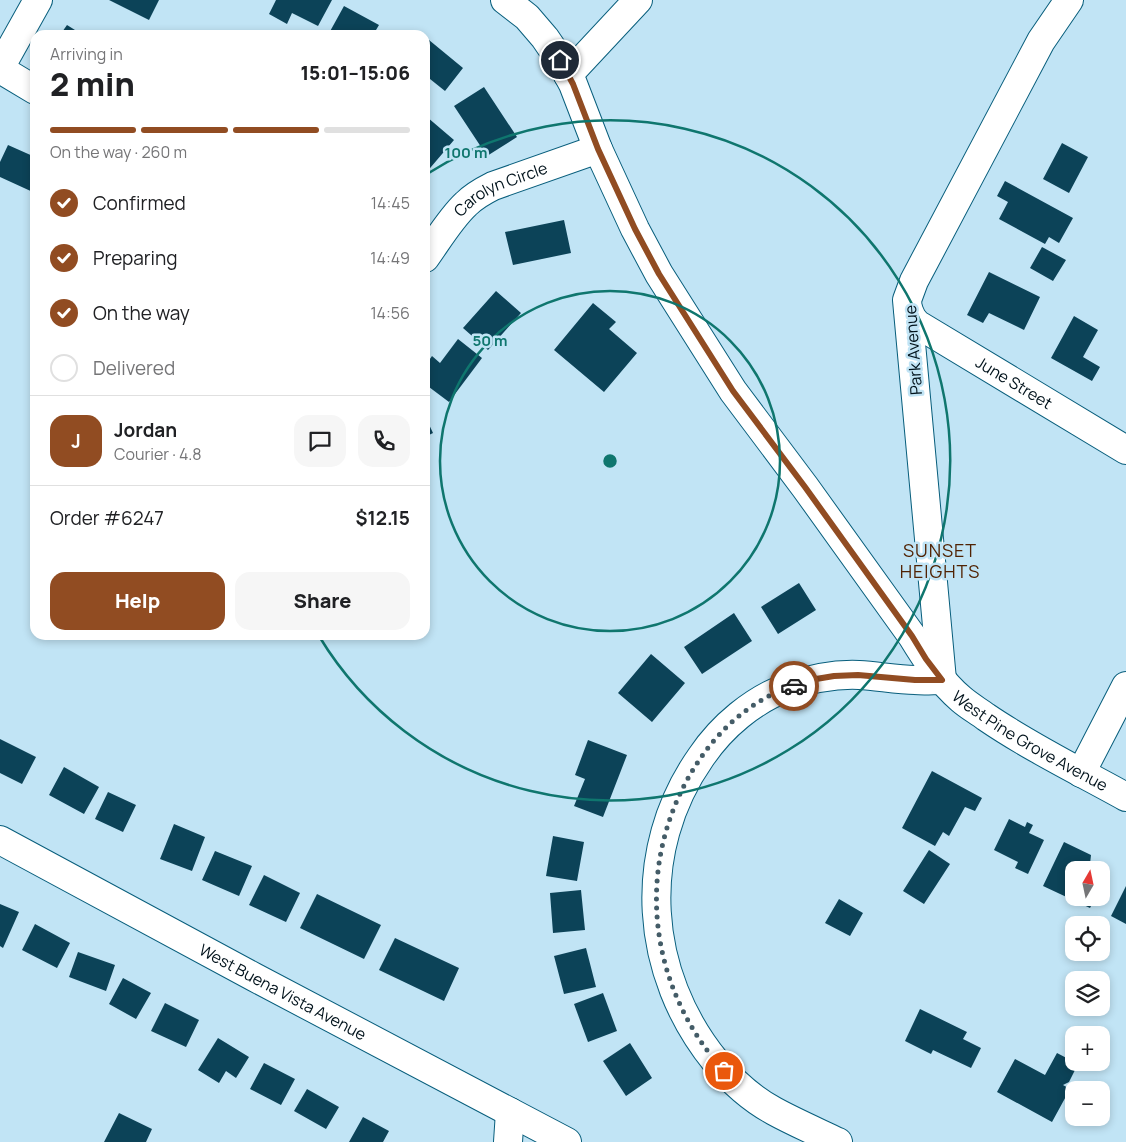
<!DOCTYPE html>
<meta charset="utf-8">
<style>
body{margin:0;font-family:Manrope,sans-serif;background:#f6f6f6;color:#202124;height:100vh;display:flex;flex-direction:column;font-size:19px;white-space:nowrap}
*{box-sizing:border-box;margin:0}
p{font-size:16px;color:#757577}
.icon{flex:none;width:28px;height:28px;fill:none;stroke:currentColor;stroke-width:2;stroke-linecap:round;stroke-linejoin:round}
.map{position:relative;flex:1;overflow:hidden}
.sheet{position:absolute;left:30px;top:30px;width:400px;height:610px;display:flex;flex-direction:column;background:#fff;border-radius:15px;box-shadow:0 2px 8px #0003}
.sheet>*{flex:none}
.needle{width:32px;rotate:9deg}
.buttons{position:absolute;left:1065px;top:861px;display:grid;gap:10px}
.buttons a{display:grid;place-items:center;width:45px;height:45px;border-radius:10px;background:#fff;box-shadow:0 2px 8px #0003;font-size:25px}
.pin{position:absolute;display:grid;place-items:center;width:42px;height:42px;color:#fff;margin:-21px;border:2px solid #fff;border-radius:50%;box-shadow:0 1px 5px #0007}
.courier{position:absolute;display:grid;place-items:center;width:50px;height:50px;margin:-25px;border:4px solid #914c22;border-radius:50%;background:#fff;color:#222;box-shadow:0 1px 6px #0007}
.summary em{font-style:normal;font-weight:800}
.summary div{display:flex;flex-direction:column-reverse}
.summary{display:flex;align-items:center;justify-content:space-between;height:85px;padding:0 20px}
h1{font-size:32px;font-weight:800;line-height:38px}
.bar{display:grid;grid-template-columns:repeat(4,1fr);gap:8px 5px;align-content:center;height:60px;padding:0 20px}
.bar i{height:6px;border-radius:4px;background:#e0e0e0}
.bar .current{background:#914c22}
.bar p{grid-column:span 4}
.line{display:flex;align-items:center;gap:12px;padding:0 20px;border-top:1px solid #e0e0e0}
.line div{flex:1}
.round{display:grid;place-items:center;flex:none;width:52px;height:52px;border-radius:15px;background:#f6f6f6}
ol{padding:0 20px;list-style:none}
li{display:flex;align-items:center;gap:15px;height:55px}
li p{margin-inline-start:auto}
li .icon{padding:5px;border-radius:50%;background:#914c22;color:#fff;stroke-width:4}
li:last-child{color:#757577}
li i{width:28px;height:28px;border:2px solid #e0e0e0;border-radius:50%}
.cta{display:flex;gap:10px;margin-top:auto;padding:10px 20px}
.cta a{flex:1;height:58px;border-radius:15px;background:#914c22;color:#fff;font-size:20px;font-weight:800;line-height:58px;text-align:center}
.cta a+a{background:#f6f6f6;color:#202124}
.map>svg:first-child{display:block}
</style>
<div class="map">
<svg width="1126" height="1142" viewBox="0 0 1126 1142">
<rect width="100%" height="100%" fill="#c1e4f5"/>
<!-- building -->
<path fill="#0c4358" d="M109,0H159L149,20Z
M276,0H332L318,26L292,13L287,24L269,14Z
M344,6L379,25L376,30L385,35H328Z
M67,25L83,35H60Z
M429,40L463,68L445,91L425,75V45Z
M484,87L517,137L487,156L454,106Z
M427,117L454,140L425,174V119Z
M1062,143L1088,157L1069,193L1043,179Z
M8,145L35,157V193L0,177V162Z
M1005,181L1073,218L1059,243L1049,237L1045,244L999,219L1008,202L997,196Z
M564,220L571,253L513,265L505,232Z
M1042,247L1066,260L1053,281L1030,268Z
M989,272L1040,297L1024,330L989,313L983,323L967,315Z
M496,291L521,313L488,350L463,328Z
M593,303L616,322L609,329L637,353L604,392L554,350Z
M1074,316L1098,330L1083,357L1100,367L1092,381L1051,358Z
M458,339L482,358L449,402L425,384V366L432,356L440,363Z
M425,416L433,433L425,437Z
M799,583L816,610L778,634L761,607Z
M734,613L752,641L702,674L684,647Z
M651,654L685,683L652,722L618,693Z
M0,739L36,757L22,784L0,773Z
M588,740L627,755L603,817L574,806L585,779L575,775Z
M64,767L99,787L84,814L49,795Z
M932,771L982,798L975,811L965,807L949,836L943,832L935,846L902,828Z
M108,792L136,805L123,832L95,819Z
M1009,819L1025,827L1027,822L1033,825L1029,833L1044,840L1028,874L1015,868L1018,862L994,850Z
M174,824L205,837L192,871L160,859Z
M553,836L584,842L577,881L546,876Z
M1064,842L1091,855L1090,864L1107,872L1101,884V870H1074V898H1095L1090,908L1043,886Z
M929,850L950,864L924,904L903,891Z
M215,851L252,866L239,896L202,880Z
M264,875L300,893L286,922L249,905Z
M1126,886V924L1111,916Z
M581,890L585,930L553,933L550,893Z
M317,894L381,925L364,959L300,928Z
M839,899L863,913L850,936L825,923Z
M0,904L19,912L3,948L0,946Z
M35,924L70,943L57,968L22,950Z
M395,938L459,968L444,1001L379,970Z
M586,948L596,987L564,994L554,956Z
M78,952L115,965L106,991L69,977Z
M123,978L151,993L136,1019L109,1004Z
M603,993L617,1031L588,1042L574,1004Z
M165,1003L199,1020L186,1047L151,1031Z
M920,1009L967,1032L963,1039L981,1048L971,1068L933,1050L931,1054L905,1041Z
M218,1038L249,1057L236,1078L226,1071L219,1083L198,1070Z
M630,1043L652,1078L626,1096L603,1061Z
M1057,1053L1078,1064L1069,1082L1063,1085L1070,1089L1052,1122L997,1092L1015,1059L1045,1075Z
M264,1063L295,1079L281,1105L250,1089Z
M307,1089L339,1107L326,1129L294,1111Z
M119,1113L152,1129L146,1142H104Z
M363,1117L389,1131L383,1142H349Z"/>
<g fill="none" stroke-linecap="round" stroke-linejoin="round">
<defs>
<g id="minor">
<path id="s1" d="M505,0L527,17L545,38L560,60L573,84L598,149L635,229L659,274L733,391L805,487L912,636C926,659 941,682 961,699C969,706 978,711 986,717C1030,747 1079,771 1126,797"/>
<path d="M0,68L38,0"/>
<path d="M0,69L35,90"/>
<path d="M568,75L638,0"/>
<path id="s2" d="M425,258C438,240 450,219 466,204C474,196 483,191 493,186L598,149"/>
<path id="s3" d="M908,309L912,318L917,324L1126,450"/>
<path d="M1081,773L1126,686"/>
<path id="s4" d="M0,840L254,977L567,1142"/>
<path d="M508,1142L510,1112"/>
<path d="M838,1142C817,1132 794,1122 774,1111C752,1099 732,1081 716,1062C644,974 635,851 701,757C722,726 753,700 788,687C810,679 836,674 859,675C878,676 897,680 915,680C924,681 933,680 942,680L907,300L914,281L1041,41L1069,0"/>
</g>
</defs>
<!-- minor casing -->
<use href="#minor" stroke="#085e7c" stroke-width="30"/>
<!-- minor -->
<use href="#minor" stroke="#fff" stroke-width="28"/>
</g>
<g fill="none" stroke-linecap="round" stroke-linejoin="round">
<!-- done -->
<path stroke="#445c67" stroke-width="5" stroke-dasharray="0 9" d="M724,1071C644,982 633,855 702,756C724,725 756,697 794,686"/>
<!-- route -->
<path stroke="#914c22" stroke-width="6" d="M560,60L573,84L598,149L635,229L659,274L733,391L805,487L912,636L926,659L942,680H915L858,675L834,676L810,680L794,686"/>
</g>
<!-- distance rings -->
<g fill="none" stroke="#0f766e" stroke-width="2.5">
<circle cx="610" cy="461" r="170"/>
<path d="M427 174A340 340 0 1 1 319 636"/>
</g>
<g text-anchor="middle" stroke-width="5" stroke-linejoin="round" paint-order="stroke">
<!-- street labels -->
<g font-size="16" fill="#01121b" stroke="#c1e4f5">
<text dy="6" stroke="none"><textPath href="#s2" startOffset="106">Carolyn Circle</textPath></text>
<text transform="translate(913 350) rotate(-94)" y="6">Park Avenue</text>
<text dy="6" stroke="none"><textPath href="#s3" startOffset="131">June Street</textPath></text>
<text dy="6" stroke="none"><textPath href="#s1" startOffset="921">West Pine Grove Avenue</textPath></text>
<text dy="6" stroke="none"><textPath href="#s4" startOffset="321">West Buena Vista Avenue</textPath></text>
</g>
<!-- neighbourhood labels -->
<g font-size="18" letter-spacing="1" fill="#502203" stroke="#c1e4f5">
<text x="940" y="557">SUNSET<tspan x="940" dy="21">HEIGHTS</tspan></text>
</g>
</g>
<circle cx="610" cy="461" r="8" fill="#0f766e" stroke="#c1e4f5" stroke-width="2.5"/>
<g font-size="15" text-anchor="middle" font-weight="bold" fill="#0f766e" stroke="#c1e4f5" stroke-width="5" stroke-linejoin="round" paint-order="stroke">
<text x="466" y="158">100 m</text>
<text x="490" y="346">50 m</text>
</g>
</svg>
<div class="buttons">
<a><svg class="needle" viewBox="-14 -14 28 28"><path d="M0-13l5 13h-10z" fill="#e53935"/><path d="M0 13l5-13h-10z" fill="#757577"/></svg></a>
<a><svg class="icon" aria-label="locate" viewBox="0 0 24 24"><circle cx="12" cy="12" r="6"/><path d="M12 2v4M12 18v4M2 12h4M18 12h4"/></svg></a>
<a><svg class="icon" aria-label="layers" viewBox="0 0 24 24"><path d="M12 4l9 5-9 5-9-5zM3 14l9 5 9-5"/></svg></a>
<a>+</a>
<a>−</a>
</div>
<div class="pin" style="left:724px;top:1071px;background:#ea580c"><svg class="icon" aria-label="bag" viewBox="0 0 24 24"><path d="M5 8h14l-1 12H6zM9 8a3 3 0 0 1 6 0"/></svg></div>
<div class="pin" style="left:560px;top:60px;background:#1f2937"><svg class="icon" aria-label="home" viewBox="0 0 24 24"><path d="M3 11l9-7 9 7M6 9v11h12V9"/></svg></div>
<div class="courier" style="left:794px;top:686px"><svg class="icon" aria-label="car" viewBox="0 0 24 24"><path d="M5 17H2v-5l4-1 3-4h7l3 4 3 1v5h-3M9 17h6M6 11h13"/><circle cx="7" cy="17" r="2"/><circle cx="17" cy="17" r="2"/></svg></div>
<section class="sheet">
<div class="summary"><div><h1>2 min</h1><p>Arriving in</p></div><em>15:01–15:06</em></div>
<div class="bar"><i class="current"></i><i class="current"></i><i class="current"></i><i></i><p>On the way · 260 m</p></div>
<ol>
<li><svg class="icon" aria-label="check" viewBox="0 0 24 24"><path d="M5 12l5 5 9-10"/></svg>Confirmed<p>14:45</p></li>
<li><svg class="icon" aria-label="check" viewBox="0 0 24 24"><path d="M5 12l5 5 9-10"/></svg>Preparing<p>14:49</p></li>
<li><svg class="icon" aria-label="check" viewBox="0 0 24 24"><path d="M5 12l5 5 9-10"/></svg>On the way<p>14:56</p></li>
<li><i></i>Delivered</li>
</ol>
<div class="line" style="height:90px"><b class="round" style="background:#914c22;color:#fff">J</b><div><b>Jordan</b><p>Courier · 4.8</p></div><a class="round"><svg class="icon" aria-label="chat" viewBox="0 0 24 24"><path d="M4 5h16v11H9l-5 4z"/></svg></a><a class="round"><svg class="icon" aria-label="phone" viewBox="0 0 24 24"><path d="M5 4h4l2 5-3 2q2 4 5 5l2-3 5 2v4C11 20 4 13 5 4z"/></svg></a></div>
<div class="line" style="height:65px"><div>Order #6247</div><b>$12.15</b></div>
<div class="cta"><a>Help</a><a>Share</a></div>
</section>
</div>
